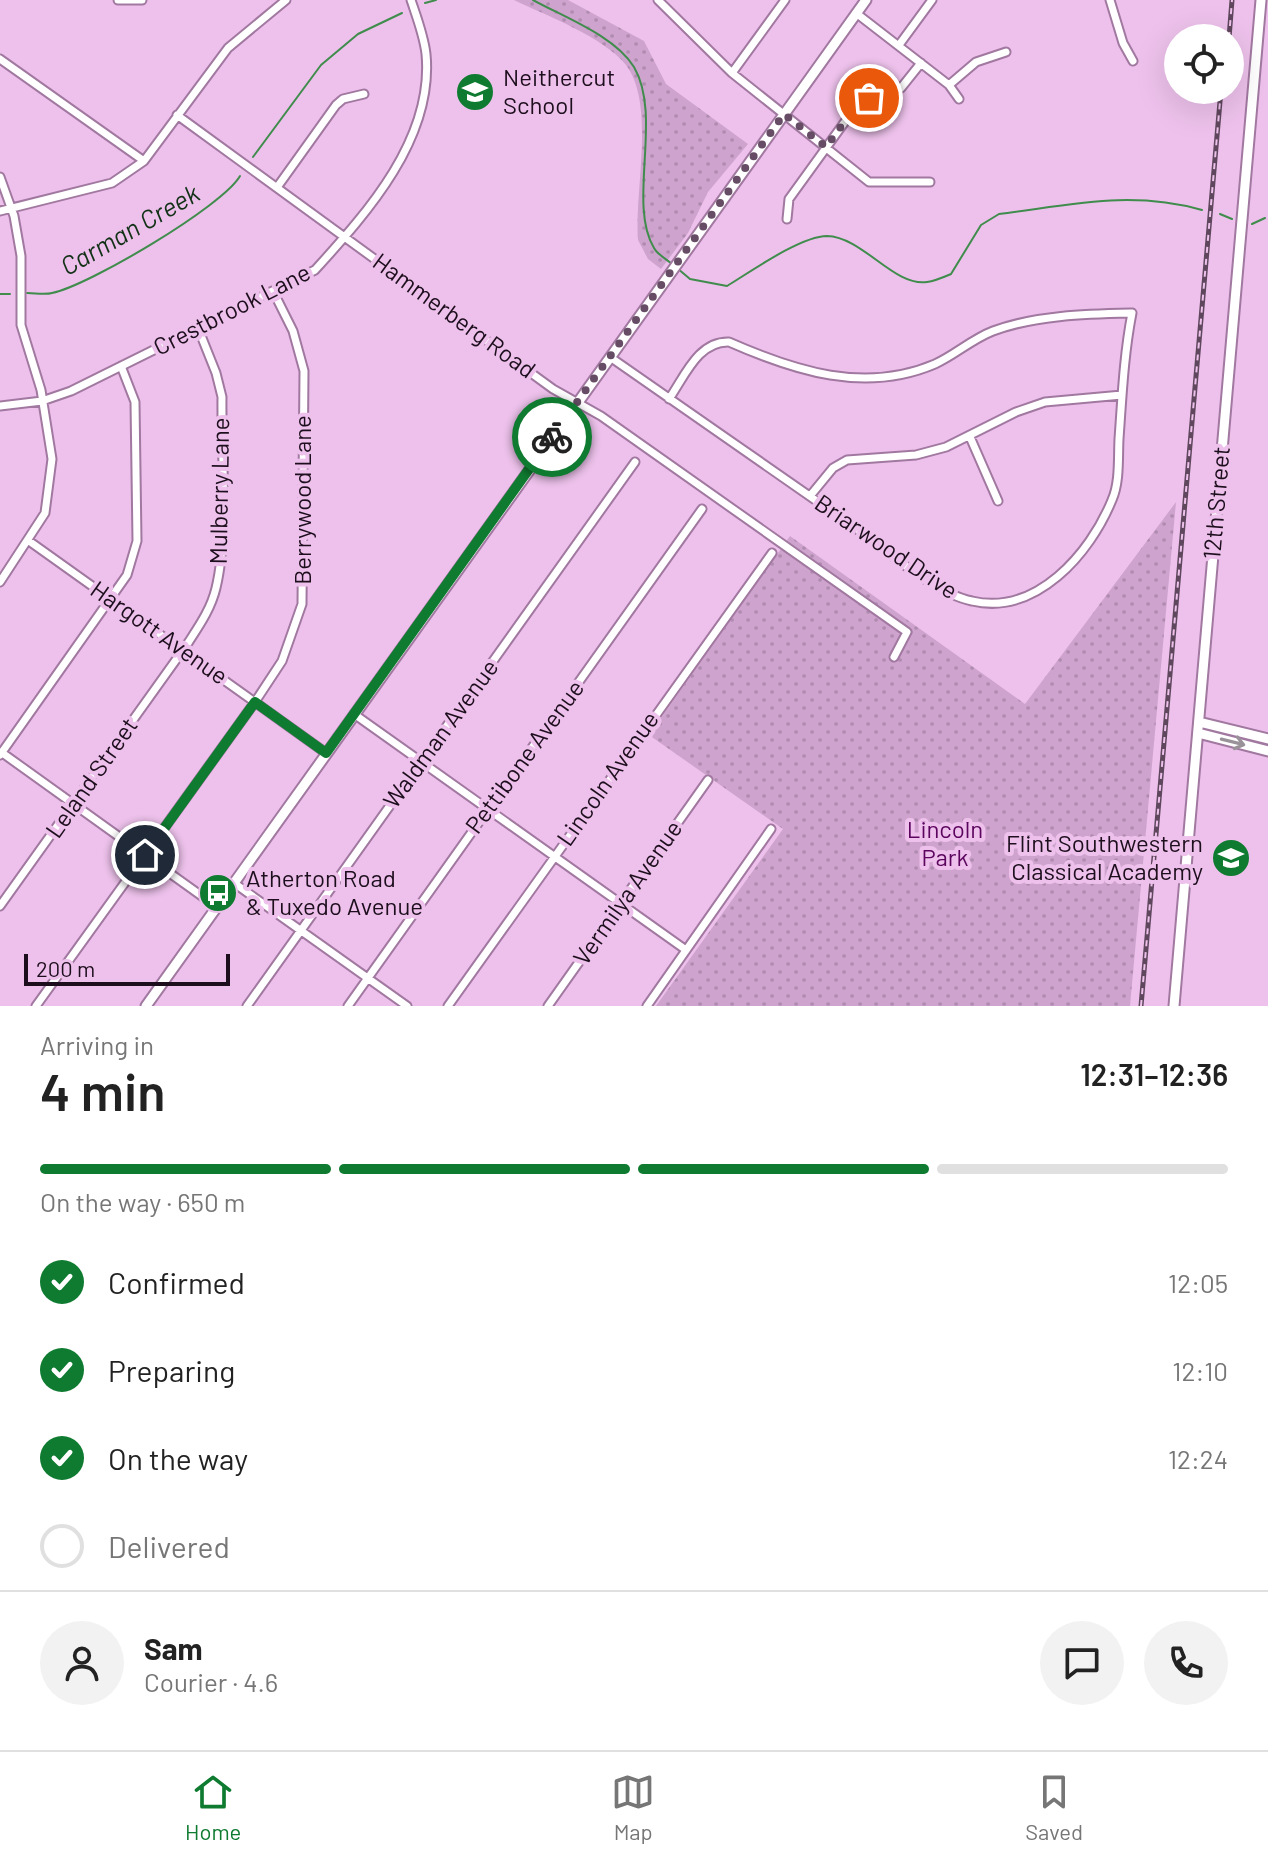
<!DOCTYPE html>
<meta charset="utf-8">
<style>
body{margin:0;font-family:Barlow,sans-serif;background:#f2f2f2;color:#222;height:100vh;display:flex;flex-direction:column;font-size:30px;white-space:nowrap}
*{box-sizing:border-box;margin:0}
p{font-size:26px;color:#767676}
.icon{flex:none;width:44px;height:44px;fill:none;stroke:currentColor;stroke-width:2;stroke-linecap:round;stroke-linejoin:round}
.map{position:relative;height:1006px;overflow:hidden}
.drawer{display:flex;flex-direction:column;background:#fff;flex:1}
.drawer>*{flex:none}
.fabs{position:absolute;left:1164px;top:24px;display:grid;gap:16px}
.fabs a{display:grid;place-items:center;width:80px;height:80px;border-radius:50%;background:#fff;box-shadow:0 8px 32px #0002;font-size:40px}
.scale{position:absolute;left:24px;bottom:20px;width:206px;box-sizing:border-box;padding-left:8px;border:4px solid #1d0e1d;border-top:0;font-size:22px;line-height:28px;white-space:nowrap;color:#1d0e1d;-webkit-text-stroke:6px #edc1eb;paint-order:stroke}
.pin{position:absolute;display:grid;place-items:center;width:68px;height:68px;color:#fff;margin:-34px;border:4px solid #fff;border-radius:50%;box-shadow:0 2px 8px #0007}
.courier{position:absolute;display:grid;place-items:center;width:80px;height:80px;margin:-40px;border:6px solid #0f7b30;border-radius:50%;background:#fff;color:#222;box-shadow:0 2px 10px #0007}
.summary em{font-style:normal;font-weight:600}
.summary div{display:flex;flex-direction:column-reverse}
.summary{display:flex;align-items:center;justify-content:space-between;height:136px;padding:0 40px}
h1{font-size:52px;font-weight:600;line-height:60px}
.bar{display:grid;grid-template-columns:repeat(4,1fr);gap:12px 8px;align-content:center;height:96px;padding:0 40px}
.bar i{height:10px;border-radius:6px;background:#e0e0e0}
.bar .selected{background:#0f7b30}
.bar p{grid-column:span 4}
.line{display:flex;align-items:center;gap:20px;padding:0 40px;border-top:2px solid #e0e0e0}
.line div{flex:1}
.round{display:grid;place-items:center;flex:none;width:84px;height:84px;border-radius:42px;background:#f2f2f2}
ol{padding:0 40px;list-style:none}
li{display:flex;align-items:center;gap:24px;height:88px}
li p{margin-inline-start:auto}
li .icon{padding:8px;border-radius:50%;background:#0f7b30;color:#fff;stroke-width:4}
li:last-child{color:#767676}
li i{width:44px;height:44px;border:4px solid #e0e0e0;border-radius:50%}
.menu{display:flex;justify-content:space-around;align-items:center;height:112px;border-top:2px solid #e0e0e0;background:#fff;font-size:22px;color:#767676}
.menu a{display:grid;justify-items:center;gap:4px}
.menu .selected{color:#0f7b30}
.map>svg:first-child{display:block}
</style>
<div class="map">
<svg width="1268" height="1006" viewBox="0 0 1268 1006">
<defs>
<pattern id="park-dots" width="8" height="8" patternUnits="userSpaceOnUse" patternTransform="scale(2)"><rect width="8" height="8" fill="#cea3cd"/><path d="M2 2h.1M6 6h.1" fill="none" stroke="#b08bb0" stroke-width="1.8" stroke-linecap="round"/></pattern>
</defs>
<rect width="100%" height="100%" fill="#edc1eb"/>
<!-- park -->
<path fill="url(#park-dots)" d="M514,0H568L644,41L666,84L748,144L708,192L688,233L661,269L648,259L638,240C634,191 656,105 626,65C604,37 545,15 514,0Z
M1176,502L1130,1006H656L783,829L649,735L790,536L1025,704Z"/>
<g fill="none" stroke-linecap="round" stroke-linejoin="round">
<!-- stream -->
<path stroke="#408c4d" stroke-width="2" d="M533,0C564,17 615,36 634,67C663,117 627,203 654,248C657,254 666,259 672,264
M425,3L436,0
M253,157L321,65L358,34L402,13
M1220,214L1232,219
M1252,224L1265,218
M677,268L690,279L727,286C750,272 801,236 827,236C863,237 894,287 927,282C935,281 944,277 951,274L981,225L999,214C1071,205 1130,190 1202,210
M27,293C35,293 45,295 52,293C88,286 223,206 240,176
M0,294H10"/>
<defs>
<path id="minor" d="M118,0H142
M658,0L732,73L869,182H930
M1110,0L1123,43L1133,61
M856,13L949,85L959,99
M899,45L932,0
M0,59L144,161
M732,73L785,0
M949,85L976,62L1006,52
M177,115L553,389L601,416L907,632L894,657
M0,177L14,216L21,256V325L41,390L52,459L45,513L0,582
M278,186L336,105L343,99L364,94
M0,211L112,183L144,161L228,48L286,0
M787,219L789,199L857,105L901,88L921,63
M610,357C691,414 773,470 854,527C887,550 933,593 972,601C1036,616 1090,554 1112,500C1120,482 1118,458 1119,439C1122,397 1124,354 1132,313C1087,314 1036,315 993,331C972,339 955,355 935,364C865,394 795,371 729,342C698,341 685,376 669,399
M0,406L42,401L71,391L315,270C368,212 434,138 426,54C424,36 417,18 411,0
M970,437L998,501
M810,496L833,468L847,460L916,455L946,447L1016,412L1045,402L1122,395
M29,541L326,753
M354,714L686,950
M1,752L217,907
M0,755L127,575L137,541L135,402L121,366
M234,883L407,1006
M0,906L188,643C199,626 211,609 216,588C229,534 221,455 222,397L216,373L198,328
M36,1006L255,702L282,661L302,604L304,371L293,331L274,293
M247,1006L635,462
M348,1006L702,509
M448,1006L772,553
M548,1006L708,780
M647,1006L771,829"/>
<path id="tertiary" d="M1199,722L1268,739
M1198,733L1268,751
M146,1006L866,0
M1174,1006L1261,0"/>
</defs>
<!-- minor casing -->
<use href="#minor" stroke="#a178a0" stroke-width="11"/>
<!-- tertiary casing -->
<use href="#tertiary" stroke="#a178a0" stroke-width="13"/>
<!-- minor -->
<use href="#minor" stroke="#fff" stroke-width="7"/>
<!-- tertiary -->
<use href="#tertiary" stroke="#fff" stroke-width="9"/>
<defs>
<path id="rail" d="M1229,38L1232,0
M1141,1006L1221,90"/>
</defs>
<!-- rail casing -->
<use href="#rail" stroke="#5f475e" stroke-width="5"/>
<!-- rail -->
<use href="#rail" stroke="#edc1eb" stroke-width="2" stroke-dasharray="6" stroke-linecap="butt"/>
</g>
<!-- one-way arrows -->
<defs><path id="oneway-shaft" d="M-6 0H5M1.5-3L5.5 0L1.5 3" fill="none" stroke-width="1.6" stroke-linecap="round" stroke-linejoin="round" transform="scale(2)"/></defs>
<use stroke="#999399" href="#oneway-shaft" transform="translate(1233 742) rotate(14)"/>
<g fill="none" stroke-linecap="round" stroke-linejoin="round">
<!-- done -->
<path stroke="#664d65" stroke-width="8" stroke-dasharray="0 14.4" d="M552,437L784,114L826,147L857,105L869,98"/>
<!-- route -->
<path stroke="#0f7b30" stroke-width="10" d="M145,855L255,702L326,753L552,437"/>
</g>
<!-- icons -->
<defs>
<symbol id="school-disc" viewBox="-11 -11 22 22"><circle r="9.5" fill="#0f7b30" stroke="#edc1eb"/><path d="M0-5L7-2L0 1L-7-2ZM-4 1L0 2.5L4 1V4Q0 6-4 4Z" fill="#fff"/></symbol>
<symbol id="bus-disc" viewBox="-11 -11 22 22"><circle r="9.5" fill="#0f7b30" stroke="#edc1eb"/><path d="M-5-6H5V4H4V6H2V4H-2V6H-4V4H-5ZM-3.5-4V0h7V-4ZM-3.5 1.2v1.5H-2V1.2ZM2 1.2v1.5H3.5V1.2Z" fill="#fff"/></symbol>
</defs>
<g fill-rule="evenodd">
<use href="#school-disc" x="453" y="70" width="44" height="44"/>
<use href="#school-disc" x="1209" y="836" width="44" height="44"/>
<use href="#bus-disc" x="196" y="871" width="44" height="44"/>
</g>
<g text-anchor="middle" stroke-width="8" stroke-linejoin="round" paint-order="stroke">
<!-- poi labels -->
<g font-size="24" fill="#1d0e1d" stroke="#edc1eb" text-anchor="start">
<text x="503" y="86">Neithercut<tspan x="503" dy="28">School</tspan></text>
<text x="1203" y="852" text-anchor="end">Flint Southwestern<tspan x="1203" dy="28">Classical Academy</tspan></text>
<text x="246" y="887">Atherton Road<tspan x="246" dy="28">&amp; Tuxedo Avenue</tspan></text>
</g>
<!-- street labels -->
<g font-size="24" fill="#1d0e1d" stroke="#edc1eb">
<text transform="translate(232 310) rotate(-27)" y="8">Crestbrook Lane</text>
<text transform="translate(454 316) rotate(36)" y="8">Hammerberg Road</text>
<text transform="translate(220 491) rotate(-89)" y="8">Mulberry Lane</text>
<text transform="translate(303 500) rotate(-90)" y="8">Berrywood Lane</text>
<text transform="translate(1217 503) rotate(-85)" y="8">12th Street</text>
<text transform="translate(886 547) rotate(34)" y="8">Briarwood Drive</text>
<text transform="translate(159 633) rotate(35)" y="8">Hargott Avenue</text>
<text transform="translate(441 734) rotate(-54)" y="8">Waldman Avenue</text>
<text transform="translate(525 757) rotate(-54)" y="8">Pettibone Avenue</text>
<text transform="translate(92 778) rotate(-55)" y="8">Leland Street</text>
<text transform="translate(608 779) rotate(-55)" y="8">Lincoln Avenue</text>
<text transform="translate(628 893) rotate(-55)" y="8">Vermilya Avenue</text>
</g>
<!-- park labels -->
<g font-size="24" fill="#5c055e" stroke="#edc1eb">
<text x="945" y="838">Lincoln<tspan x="945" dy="28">Park</tspan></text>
</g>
<!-- water labels -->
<g font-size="26" font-style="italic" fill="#123117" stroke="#edc1eb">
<text transform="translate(130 230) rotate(-30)" y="9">Carman Creek</text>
</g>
</g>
</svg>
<div class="fabs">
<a><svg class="icon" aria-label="locate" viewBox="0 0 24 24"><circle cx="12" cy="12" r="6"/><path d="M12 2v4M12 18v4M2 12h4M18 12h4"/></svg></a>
</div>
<div class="scale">200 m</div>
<div class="pin" style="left:869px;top:98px;background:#ea580c"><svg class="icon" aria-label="bag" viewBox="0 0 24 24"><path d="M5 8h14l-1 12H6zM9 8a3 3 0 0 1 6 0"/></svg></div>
<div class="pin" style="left:145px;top:855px;background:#1f2937"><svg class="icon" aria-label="home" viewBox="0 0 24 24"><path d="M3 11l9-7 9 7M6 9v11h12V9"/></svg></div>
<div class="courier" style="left:552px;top:437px"><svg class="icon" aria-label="bike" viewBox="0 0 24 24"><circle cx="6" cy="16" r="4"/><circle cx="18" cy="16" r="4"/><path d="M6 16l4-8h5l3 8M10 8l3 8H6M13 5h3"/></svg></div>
</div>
<section class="drawer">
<div class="summary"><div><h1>4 min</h1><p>Arriving in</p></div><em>12:31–12:36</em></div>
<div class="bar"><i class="selected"></i><i class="selected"></i><i class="selected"></i><i></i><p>On the way · 650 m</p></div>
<ol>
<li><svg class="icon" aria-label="check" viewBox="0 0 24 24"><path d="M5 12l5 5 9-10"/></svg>Confirmed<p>12:05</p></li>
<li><svg class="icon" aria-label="check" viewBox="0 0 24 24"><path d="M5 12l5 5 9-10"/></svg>Preparing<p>12:10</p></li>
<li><svg class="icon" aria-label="check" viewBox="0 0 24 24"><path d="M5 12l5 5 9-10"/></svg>On the way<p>12:24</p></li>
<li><i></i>Delivered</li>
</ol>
<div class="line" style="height:144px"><a class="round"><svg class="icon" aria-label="person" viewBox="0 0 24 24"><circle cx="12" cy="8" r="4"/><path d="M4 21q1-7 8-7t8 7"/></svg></a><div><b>Sam</b><p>Courier · 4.6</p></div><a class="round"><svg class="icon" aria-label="chat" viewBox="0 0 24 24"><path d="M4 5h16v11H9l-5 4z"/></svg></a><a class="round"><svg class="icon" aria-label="phone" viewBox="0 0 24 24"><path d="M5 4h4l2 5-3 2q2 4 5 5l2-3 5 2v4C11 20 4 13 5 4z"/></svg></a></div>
</section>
<nav class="menu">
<a class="selected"><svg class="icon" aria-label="home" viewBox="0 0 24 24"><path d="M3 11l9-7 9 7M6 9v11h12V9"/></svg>Home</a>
<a><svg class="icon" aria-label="map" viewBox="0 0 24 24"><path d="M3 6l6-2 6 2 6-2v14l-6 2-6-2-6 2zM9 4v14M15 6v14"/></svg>Map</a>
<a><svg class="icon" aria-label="saved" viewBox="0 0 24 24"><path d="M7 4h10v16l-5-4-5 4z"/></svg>Saved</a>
</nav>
